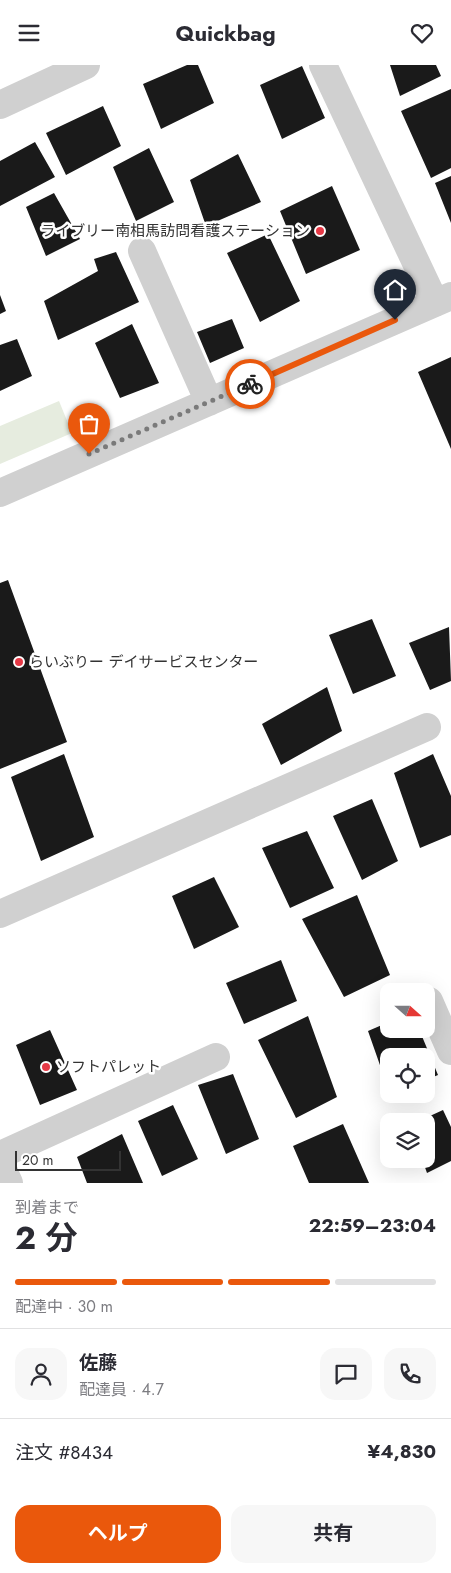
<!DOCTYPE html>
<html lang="ja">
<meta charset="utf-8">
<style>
body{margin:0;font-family:Jost,"Noto Sans JP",sans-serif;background:#f7f7f7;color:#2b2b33;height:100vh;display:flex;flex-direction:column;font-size:19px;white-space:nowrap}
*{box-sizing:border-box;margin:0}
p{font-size:16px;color:#7c7c81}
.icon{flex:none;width:28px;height:28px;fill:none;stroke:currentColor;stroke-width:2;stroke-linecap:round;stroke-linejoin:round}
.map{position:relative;height:1118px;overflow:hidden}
.side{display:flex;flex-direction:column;background:#fff;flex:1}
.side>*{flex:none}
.needle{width:32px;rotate:111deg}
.buttons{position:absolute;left:380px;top:918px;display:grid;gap:10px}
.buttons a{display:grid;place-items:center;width:55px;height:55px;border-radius:10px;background:#fff;box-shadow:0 5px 20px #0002;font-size:25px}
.scale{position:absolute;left:15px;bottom:12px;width:106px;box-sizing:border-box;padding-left:5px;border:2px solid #333;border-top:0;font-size:14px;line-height:18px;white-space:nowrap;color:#333;-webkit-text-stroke:4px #fff;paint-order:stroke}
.pin{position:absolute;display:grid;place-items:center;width:42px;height:42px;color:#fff;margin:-51px -21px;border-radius:50% 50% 50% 0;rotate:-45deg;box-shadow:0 0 5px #0007}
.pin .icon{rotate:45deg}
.courier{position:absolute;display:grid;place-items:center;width:50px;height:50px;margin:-25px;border:4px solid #ea580c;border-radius:50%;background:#fff;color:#222;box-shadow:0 1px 6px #0007}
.headline em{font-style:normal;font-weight:700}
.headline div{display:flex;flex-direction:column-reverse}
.headline{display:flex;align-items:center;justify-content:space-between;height:85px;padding:0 15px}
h1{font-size:32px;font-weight:700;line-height:38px}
.bar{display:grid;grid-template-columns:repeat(4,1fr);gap:8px 5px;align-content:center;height:60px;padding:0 15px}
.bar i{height:6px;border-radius:4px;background:#e1e1e2}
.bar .selected{background:#ea580c}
.bar p{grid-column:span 4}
.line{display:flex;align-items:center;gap:12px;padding:0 15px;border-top:1px solid #e1e1e2}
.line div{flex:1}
.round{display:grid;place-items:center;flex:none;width:52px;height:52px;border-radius:15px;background:#f7f7f7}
.button{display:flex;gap:10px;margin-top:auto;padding:10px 15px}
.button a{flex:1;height:58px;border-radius:15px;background:#ea580c;color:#fff;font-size:20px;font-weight:700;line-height:58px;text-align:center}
.button a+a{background:#f7f7f7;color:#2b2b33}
header{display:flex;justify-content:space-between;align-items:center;height:65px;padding:0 15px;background:#fff;font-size:22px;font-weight:700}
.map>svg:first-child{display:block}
</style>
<header><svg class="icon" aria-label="menu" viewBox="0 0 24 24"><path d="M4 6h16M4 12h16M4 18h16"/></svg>Quickbag<svg class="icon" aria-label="heart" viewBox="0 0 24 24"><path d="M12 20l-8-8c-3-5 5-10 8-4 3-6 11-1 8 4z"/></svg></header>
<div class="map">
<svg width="451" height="1118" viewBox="0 0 451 1118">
<rect width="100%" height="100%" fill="#fff"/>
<!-- green -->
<path fill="#e6ecdf" d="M59,336L72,368L0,399V361Z"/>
<!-- building -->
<path fill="#1a1a1a" d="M187,0H198L214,38L161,64L143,19Z
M390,0H436L441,11L400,31Z
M302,1L325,53L282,74L260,20Z
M451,24V103L431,113L401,46Z
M103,41L121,81L66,110L46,68Z
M35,77L55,112L0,141V96Z
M149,83L174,137L136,156L113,102Z
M238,89L261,137L206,161L190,115Z
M451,111V158L435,118Z
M332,121L360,185L306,209L280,146Z
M54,128L80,174L46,191L26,142Z
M268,169L300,236L260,257L227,188Z
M116,187L139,237L58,275L44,236L98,206L94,194Z
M0,230L6,246L0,249Z
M232,254L244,283L210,298L197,267Z
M132,259L159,318L120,333L95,278Z
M17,274L32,311L0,326V280Z
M451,292V384L418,307Z
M8,515L67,677L0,704V518Z
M372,554L396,611L353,629L329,570Z
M449,562L451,616L430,625L409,578Z
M327,622L342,666L281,700L262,659Z
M64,689L94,772L41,796L11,712Z
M433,689L451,731V770L420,783L394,708Z
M372,734L398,796L362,815L333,751Z
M307,766L334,823L290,843L262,783Z
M214,812L239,862L194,884L172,831Z
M357,830L390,910L344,932L302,854Z
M281,895L297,936L244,959L226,918Z
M308,951L337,1032L296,1053L258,975Z
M389,957V964H419L438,1010L426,1015V991H389L388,1023L368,966Z
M50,965L77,1025L40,1040L16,980Z
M233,1009L259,1074L226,1089L198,1020Z
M173,1040L198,1094L162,1111L138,1056Z
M443,1045L451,1062V1096L427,1108L422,1094H426V1056H419Z
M343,1059L369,1118H309L293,1081Z
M122,1069L143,1118H87L77,1092Z"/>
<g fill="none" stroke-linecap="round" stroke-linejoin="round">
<!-- minor -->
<path stroke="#d0d0d0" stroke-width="28" d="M323,0L435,238
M0,40L86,0
M142,186L209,337
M0,428L451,231
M0,849L427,662
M429,936L451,986
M0,1090L216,992
M0,1098L9,1118"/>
</g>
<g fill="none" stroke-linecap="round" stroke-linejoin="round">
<!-- done -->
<path stroke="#7a7a7a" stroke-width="5" stroke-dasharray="0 9" d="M89,389L250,319"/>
<!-- route -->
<path stroke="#ea580c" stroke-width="6" d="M250,319L395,255"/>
</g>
<!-- markers -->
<g fill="#e63946" stroke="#fff" stroke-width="2">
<circle cx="320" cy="166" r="5"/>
<circle cx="19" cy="597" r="5"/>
<circle cx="46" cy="1002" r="5"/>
</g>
<g text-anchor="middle" stroke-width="5" stroke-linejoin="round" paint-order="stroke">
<!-- poi labels -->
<g font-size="15" fill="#333" stroke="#fff" text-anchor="start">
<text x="310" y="171" text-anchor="end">ライブリー南相馬訪問看護ステーション</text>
<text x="29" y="602">らいぶりー デイサービスセンター</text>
<text x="56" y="1007">ソフトパレット</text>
</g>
</g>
</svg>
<div class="buttons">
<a><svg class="needle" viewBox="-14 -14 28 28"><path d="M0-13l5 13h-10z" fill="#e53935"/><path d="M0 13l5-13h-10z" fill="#7c7c81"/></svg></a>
<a><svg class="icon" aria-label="locate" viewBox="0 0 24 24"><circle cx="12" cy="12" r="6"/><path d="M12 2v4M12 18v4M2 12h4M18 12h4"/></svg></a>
<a><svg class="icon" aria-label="layers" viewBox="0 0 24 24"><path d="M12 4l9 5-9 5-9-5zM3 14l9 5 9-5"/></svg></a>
</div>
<div class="scale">20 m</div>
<div class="pin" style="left:89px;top:389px;background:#ea580c"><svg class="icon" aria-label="bag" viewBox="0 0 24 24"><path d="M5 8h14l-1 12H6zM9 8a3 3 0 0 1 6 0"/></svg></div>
<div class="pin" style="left:395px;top:255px;background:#1f2937"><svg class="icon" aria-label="home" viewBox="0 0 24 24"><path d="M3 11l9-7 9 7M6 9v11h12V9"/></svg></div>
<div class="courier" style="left:250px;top:319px"><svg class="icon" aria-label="bike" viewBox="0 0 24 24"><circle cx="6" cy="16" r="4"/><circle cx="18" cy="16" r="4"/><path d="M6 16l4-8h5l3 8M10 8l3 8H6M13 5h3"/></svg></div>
</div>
<section class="side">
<div class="headline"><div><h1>2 分</h1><p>到着まで</p></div><em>22:59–23:04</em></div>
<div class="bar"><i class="selected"></i><i class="selected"></i><i class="selected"></i><i></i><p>配達中 · 30 m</p></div>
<div class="line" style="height:90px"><a class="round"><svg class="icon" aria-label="person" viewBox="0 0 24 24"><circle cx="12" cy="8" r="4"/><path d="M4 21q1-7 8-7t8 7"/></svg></a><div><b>佐藤</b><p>配達員 · 4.7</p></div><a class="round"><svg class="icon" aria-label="chat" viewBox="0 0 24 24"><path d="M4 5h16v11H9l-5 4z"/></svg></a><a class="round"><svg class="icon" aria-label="phone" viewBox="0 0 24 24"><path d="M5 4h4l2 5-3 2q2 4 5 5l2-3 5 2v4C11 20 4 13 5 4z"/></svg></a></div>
<div class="line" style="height:65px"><div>注文 #8434</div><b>¥4,830</b></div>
<div class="button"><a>ヘルプ</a><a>共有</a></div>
</section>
